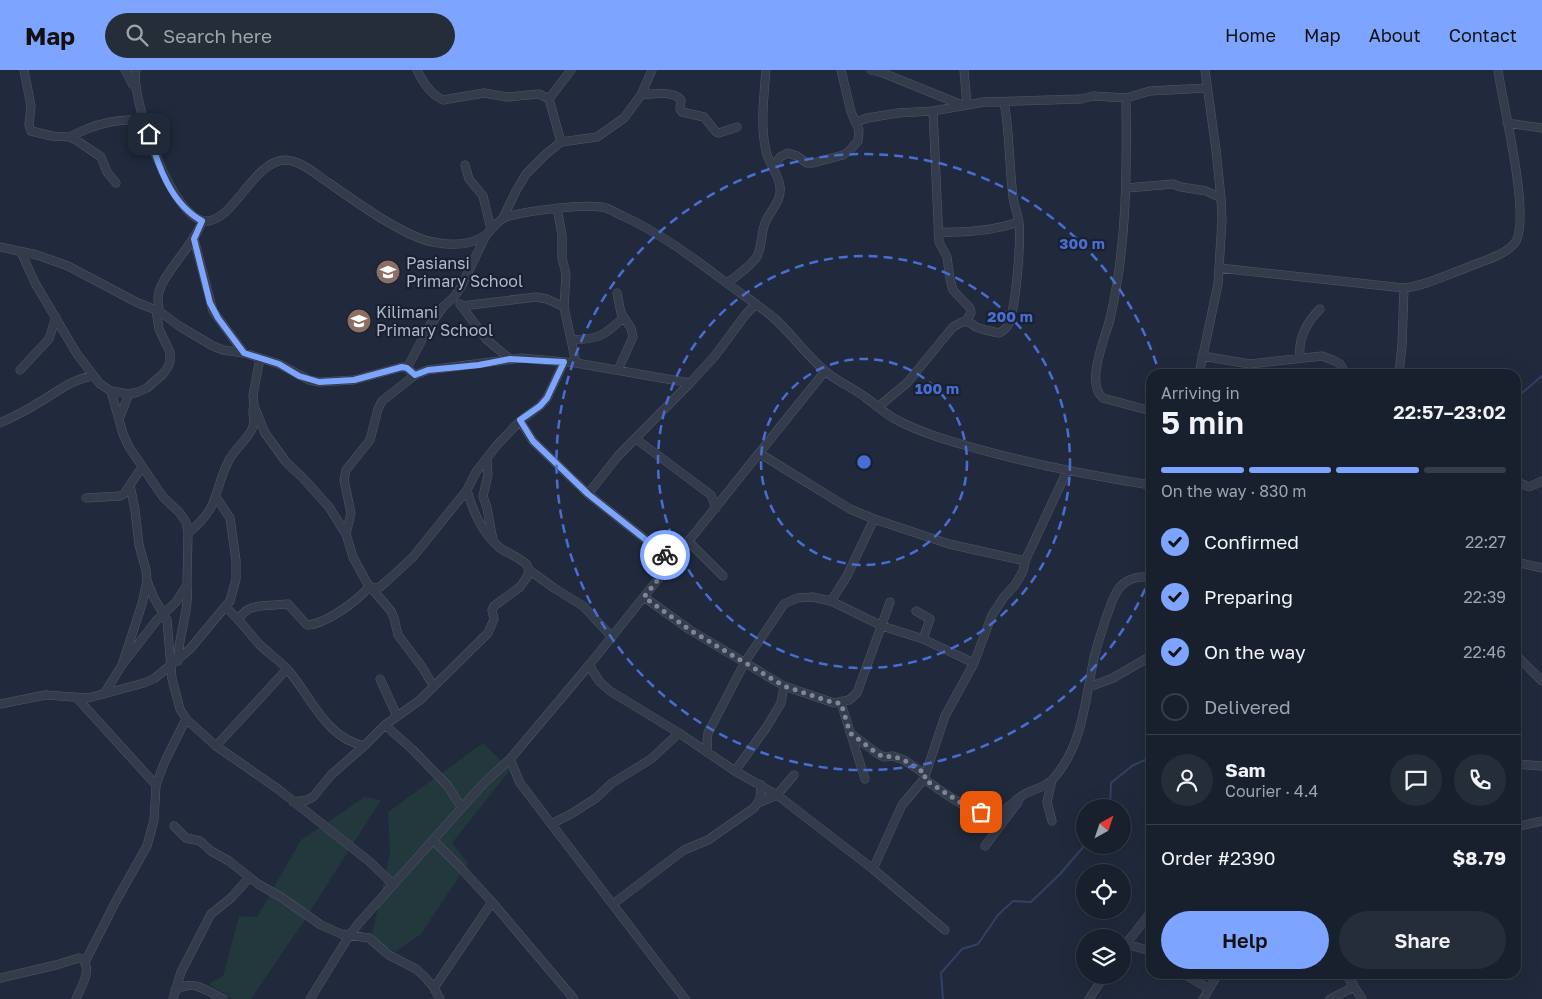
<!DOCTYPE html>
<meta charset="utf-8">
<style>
body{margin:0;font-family:"Golos Text",sans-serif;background:#252d39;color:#f1f3f6;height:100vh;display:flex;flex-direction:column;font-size:19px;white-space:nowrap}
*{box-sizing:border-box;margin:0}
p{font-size:16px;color:#9fa3aa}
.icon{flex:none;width:28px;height:28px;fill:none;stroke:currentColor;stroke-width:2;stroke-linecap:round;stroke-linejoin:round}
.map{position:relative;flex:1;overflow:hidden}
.side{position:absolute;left:1146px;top:299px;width:375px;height:610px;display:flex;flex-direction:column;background:#18202d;border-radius:15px;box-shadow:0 5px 20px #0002,0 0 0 1px #363e49}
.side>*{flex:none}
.needle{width:32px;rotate:40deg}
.controls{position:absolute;left:1076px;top:729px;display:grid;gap:10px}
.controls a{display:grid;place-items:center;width:55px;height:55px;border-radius:50%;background:#18202d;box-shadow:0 5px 20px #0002,0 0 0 1px #363e49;font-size:25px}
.pin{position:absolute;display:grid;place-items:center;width:42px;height:42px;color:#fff;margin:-21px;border-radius:10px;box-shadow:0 2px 8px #0006}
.courier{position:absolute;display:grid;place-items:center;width:50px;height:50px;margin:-25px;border:4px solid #7da5ff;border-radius:50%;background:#fff;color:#222;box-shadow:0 1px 6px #0007}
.headline em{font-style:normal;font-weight:600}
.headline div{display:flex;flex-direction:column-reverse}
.headline{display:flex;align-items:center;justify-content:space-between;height:85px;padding:0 15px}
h1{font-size:32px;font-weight:600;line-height:38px}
.bar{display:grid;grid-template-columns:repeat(4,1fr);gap:8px 5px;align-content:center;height:60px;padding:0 15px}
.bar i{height:6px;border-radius:4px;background:#363e49}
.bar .current{background:#7da5ff}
.bar p{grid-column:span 4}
.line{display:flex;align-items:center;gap:12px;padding:0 15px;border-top:1px solid #363e49}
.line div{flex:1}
.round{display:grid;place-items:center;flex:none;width:52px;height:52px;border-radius:26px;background:#252d39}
ol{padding:0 15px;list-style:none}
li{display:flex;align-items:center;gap:15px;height:55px}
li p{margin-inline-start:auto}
li .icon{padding:5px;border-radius:50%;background:#7da5ff;color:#111;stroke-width:4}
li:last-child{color:#9fa3aa}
li i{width:28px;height:28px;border:2px solid #363e49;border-radius:50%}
.cta{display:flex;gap:10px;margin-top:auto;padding:10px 15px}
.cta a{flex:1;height:58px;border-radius:30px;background:#7da5ff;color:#111;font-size:20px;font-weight:600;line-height:58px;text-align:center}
.cta a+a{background:#252d39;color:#f1f3f6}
header{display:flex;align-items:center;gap:30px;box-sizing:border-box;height:70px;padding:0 25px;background:#7da5ff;color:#111}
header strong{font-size:24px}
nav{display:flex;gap:28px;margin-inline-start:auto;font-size:18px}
.search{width:350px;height:45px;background:#252d39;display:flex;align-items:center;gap:12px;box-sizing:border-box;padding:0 18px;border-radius:28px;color:#9fa3aa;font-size:19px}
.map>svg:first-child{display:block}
</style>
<header>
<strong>Map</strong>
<div class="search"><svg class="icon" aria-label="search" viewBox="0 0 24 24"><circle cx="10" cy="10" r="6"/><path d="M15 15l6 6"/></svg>Search here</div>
<nav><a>Home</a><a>Map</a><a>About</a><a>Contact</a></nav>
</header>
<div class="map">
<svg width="1542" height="929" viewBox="0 0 1542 929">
<rect width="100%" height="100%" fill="#202a3c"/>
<!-- green -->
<path fill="#22383d" d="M483,673L510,700L452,773L468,793L421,864L395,882L371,869L390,783L388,742Z
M365,727L381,730L302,854L251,929H232L209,914L223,906L239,846L257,847L301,770Z"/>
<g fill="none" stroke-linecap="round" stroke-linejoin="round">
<!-- stream -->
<path stroke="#304163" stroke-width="2" d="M1516,328L1542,306
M1110,738L1111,713L1132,696L1151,687
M943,929L941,903L962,879L978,874L998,845L1013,831L1031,832L1060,804L1085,775"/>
<defs>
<path id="street" d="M24,0L31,36L29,55L31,61L52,66L70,67L76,70L101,87L107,102L116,113
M125,0L133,15
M136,0C130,27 173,155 208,151C235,148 254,91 285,90C300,90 317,105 329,113C355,131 404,167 433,172C452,176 471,176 487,164C493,158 498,150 506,147C526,141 586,133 606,138C612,140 618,144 623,146C660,163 692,187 724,211C741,224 759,235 775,249C795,267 810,291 833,307C843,314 854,319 865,327C875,334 884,343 895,349C921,363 950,371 978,379C1036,395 1093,406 1151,415
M417,0C423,12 430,24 443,30L484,23L507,27L539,24L549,29
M871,0L883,3L962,35
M964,0L967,35
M641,25C653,24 673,20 681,30L680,39L682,42L704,47L716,62L719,63L737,57
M1126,28C1127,101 1127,176 1110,249C1105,268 1085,314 1103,328L1151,341
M933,41L939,172L947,187L950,209L953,220L970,238L971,243L965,252
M857,52L867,48L898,43L933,41L984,32L1081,29L1093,26L1126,28L1150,21L1206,18
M1507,53L1542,58
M70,67C96,53 116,49 145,50
M561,72L549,29L571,0
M465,95L469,109L483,126L491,159
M773,98L780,87L788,83L797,86L807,93H813L843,85L848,82L858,71L859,60L851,42L841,0
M1127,118L1173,114L1181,117L1206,121L1221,128
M557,138L562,165V188L566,204L564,237L576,293
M503,148L516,121L526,104L546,84L561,72L597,67L624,48L641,25L652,0
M938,162C966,163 993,161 1019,152
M194,169L213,241L244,283
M0,177L37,185L68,196L138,233L159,241L179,256L213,276L223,280L244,283L279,294L309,310L319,312L354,310L402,297L407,298L415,305
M21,182L35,213L77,284L100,314L111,321L129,324L138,322L147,318L163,304L168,297L170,291V282L159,259L156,240
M1219,198L1404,218C1425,216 1446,205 1466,198C1481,191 1502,187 1514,174C1533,152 1502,32 1498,0
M727,213C737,206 748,198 756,188C763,177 760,163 766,151C771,140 782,130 780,117C779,104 768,93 766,81C760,55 764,26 766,0
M617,223L621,243L631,258L633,267L618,300
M460,234L487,270L510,289
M462,236L536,227L547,229L564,237
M159,241C159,237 158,233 158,229C157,208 195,175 202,151
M572,270C599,269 604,266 624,247
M1202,286L1250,294L1322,286L1335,291L1340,294L1346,304
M1300,287C1298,268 1307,252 1320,239
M260,288L253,325L254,336L265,363L286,392L303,408L329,437L346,464L353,487L367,513L391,541L394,548L398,565L422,597L434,617
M407,298L430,255L443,237L454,227L461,217L486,165
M20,300L49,269L56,247
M1199,304L1218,214L1222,150L1221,128L1216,80L1205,0
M1399,304L1402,275L1404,218
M111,321L123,364L129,377L163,427L179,442L186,452L188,463L187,515L176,532L156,551L122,595
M878,337L907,313L953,257L962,252H969L976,257L985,260L999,263C1003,261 1006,259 1008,255C1016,240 1021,172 1019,153C1018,144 1014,136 1013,127C1009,95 1010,63 1004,32
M119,349L129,324
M520,351L533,371L588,424L673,491
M0,353C13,347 26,341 38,333C56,323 71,309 93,306
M636,369L711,425L716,438
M759,383L850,439L874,449L949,474L1025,491
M487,390L488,405L483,426L487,438L493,470
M1516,409L1520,413L1529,417L1542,411
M588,424L618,386L690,313
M86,428L120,426L124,424L142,397
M188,463C221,437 213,421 229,390C235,379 248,368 252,359C255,354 253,346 253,340
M346,464L351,443L344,410L346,400L370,370L378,339L382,331L415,305L428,300L521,288L576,293L690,313L714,287L746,244L756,234
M689,472L723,506
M1516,492L1542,498
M529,500L554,518L583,536L612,567
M147,511L154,528L167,550L172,609L180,639L186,649L216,676L278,719L370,792L393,814
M371,519L380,517L387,511L413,487L467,420L476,402L497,375L520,351L540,336L547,328L564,292
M644,527L690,560L784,616L781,633L766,658L735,701
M831,531L847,506L874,449
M225,537C238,547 248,562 259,574C268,583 279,590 288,600C312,628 325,667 364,676
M916,541L930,549L923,569
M238,550C247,535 259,536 275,535C279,535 283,534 288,534L307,555C326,554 357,531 369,517
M1516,585L1542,611
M178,591C178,565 190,540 187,515
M590,594L592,600L599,611L610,621L679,663L735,701L777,725L873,799L945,860
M380,609L397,646
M784,616L834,633L849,630L857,623L890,532
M1089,617L1113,608L1151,586
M104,624L122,595L142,534L147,511L146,500L139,475L135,440L130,415
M77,628L156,715
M841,633L865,709
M0,634L45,625L88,628L144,613L155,608L190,579L230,531L236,509V490L230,448L216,427
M385,655L413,680L447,715L462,738
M850,663L878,684L884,687L893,686L904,690L925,704
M216,676L287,599
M708,683L707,673L708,663L745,592L784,534L797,528L812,527L831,531L882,556L923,569L974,593
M510,689L520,713L685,929
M1516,694L1542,696
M924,709C942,721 979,752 1002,741C1009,737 1016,730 1023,725C1033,719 1045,718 1053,709C1083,676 1085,630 1094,588C1097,575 1102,561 1106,548C1110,538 1113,525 1120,517C1128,508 1140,506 1151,507
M293,732L307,730L313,727L331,705L364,676L385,655L420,630L488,563L494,549L492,540L494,536L520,517L527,507L529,500L527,495C519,487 509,484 500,478C483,464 472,440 467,420
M758,733L777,725L794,705
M1052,751L1047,732L1052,710
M551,754L571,744L596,728L612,713L651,689L679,663
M174,756L186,768L200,771L211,781L229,791L258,814L281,827L321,855L341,864L369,868L389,885L416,899L425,907L434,918L440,929
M1516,757L1542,751
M433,770L459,796L492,832L574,929
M985,776L1018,732
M873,799L902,735L924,709L945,646L974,593L992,545L1004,527L1015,515L1023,501L1025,491L1067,401
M613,834L684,780L708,770L754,738L760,729L761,715
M1126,874L1151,881
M1122,879L1151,842
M85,892L116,831L147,776L154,750L156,715L165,691L186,649
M1184,904L1209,919
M1346,904L1362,929
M0,908L56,895L79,888L83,889C92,901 81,917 76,929
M434,918L492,832
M175,920C194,909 205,920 223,929
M173,929L181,902L211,844L231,828L249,808
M310,929L349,866L359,853L483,714L510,689L590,594L825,301
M1089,929L1105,905
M1203,929L1218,904
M1330,929L1348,920L1353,914"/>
</defs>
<!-- street casing -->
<use href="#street" stroke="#4f5767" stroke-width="9"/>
<!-- street -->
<use href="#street" stroke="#343c4c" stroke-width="8"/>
</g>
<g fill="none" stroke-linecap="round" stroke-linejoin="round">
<!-- done -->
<path stroke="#7d8697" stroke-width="5" stroke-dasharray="0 9" d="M665,485L673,491L644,527L690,560L784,616L834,633H841L850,663L878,684L884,687L893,686L904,690L926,704L924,709L964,735L981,742"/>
<!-- route -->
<path stroke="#7da5ff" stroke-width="6" d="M149,64C158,96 171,134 202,151L194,169L210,233L218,248L244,283L279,294L299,306L319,312L354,310L402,297L407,298L415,305L428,300L479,295L510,289L564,292L547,328L540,336L520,350L533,371L588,424L665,485"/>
</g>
<!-- distance rings -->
<g fill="none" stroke="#496ed3" stroke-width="2.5" stroke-dasharray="9 6">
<circle cx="864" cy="392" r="103"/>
<circle cx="864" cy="392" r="206"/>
<path d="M1151 505A308 308 0 1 1 1159 302"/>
</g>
<!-- icons -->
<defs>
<symbol id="school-disc" viewBox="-11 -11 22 22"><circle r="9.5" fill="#8d6e63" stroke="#192131"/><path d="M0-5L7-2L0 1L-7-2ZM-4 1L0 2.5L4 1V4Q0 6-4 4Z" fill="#fff"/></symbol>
</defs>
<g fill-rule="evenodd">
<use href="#school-disc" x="374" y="188" width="28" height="28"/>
<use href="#school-disc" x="345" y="237" width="28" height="28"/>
</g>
<g text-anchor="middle" stroke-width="4.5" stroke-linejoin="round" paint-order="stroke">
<!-- poi labels -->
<g font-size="16" fill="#afb7c8" stroke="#192131" text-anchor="start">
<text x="406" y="199">Pasiansi<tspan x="406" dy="18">Primary School</tspan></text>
<text x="376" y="248">Kilimani<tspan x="376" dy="18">Primary School</tspan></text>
</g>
</g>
<circle cx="864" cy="392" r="8" fill="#496ed3" stroke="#192131" stroke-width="2.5"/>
<g font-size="15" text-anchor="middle" font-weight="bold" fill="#496ed3" stroke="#192131" stroke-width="4.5" stroke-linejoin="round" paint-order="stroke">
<text x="1082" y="179">300 m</text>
<text x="1010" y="252">200 m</text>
<text x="937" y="324">100 m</text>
</g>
</svg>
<div class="controls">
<a><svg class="needle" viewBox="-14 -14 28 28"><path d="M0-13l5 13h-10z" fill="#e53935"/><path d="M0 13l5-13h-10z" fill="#9fa3aa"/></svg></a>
<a><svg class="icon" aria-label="locate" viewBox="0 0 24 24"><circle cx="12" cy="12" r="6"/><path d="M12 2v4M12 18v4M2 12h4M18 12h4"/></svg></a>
<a><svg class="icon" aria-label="layers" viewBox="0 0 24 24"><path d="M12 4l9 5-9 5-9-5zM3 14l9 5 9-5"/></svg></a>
</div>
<div class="pin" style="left:981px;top:742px;background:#ea580c"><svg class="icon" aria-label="bag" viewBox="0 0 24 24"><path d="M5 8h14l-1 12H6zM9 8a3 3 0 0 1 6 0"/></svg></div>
<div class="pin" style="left:149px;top:64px;background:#1f2937"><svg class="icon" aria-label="home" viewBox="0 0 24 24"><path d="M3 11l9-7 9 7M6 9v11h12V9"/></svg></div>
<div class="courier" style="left:665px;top:485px"><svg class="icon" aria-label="bike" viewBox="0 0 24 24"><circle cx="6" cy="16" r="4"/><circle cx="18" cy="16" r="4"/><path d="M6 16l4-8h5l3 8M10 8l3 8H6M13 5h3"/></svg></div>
<section class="side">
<div class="headline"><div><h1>5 min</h1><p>Arriving in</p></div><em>22:57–23:02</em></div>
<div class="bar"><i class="current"></i><i class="current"></i><i class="current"></i><i></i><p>On the way · 830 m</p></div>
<ol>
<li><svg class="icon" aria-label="check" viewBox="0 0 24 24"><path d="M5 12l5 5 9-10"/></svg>Confirmed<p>22:27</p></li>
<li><svg class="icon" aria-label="check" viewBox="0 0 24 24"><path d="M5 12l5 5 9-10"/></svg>Preparing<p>22:39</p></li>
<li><svg class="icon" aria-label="check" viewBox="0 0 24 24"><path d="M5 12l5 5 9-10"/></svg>On the way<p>22:46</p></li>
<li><i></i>Delivered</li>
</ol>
<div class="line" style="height:90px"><a class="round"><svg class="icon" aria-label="person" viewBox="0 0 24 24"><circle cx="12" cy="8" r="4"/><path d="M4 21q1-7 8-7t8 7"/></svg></a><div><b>Sam</b><p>Courier · 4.4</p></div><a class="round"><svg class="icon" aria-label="chat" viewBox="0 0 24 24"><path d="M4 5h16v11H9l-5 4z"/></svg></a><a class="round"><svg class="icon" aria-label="phone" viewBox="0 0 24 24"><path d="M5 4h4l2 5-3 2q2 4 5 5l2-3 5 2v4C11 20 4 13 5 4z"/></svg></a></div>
<div class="line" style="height:65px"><div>Order #2390</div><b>$8.79</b></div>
<div class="cta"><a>Help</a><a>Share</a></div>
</section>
</div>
